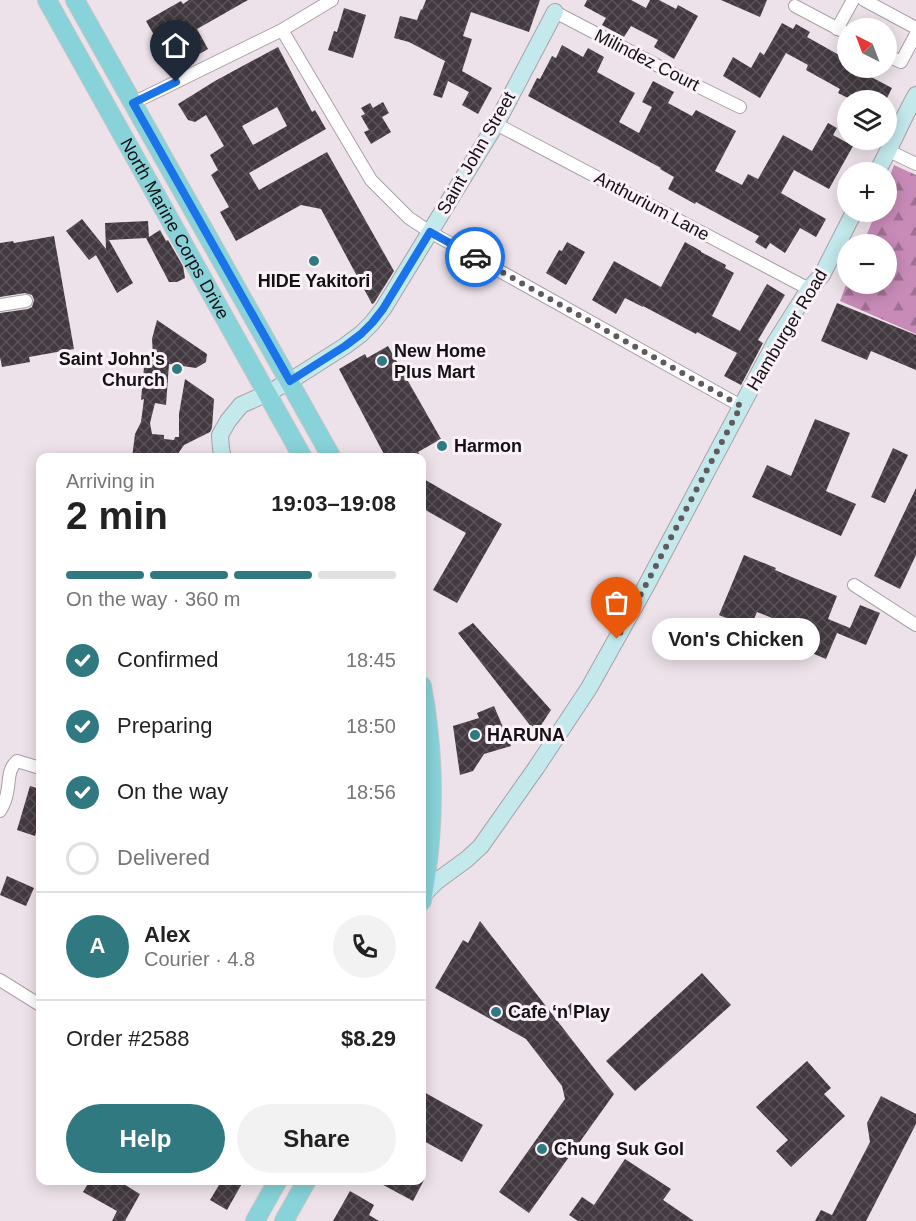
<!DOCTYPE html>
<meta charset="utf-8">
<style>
body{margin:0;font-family:Arial,sans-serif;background:#f2f2f2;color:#222;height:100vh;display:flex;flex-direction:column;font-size:22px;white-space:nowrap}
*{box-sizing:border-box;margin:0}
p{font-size:20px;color:#767676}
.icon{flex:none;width:33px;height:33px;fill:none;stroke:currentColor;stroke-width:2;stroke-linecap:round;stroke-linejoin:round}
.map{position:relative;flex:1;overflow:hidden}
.drawer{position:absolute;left:36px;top:453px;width:390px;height:732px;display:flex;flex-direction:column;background:#fff;border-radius:12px;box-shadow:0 3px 15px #0003}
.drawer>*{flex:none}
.needle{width:39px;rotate:318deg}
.tools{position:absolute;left:837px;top:18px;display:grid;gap:12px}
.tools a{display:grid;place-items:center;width:60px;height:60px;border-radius:50%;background:#fff;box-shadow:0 3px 15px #0003;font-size:30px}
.pin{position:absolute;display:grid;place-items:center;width:51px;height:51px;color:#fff;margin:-62px -26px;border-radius:50% 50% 50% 0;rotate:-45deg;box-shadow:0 0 6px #0007}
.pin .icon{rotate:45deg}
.courier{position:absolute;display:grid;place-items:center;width:60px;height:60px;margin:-30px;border:4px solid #1a73e8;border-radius:50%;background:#fff;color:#222;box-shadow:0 2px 8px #0007}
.bubble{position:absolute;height:42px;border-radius:21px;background:#fff;box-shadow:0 3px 15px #0003;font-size:20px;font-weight:700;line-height:42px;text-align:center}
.headline em{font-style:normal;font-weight:700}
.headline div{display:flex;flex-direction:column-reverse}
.headline{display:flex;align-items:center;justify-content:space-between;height:102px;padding:0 30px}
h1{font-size:39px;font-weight:700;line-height:45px}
.bar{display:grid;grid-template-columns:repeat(4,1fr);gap:9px 6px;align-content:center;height:72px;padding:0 30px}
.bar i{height:8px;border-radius:4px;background:#e0e0e0}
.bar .selected{background:#317980}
.bar p{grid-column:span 4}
.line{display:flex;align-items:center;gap:15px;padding:0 30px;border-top:2px solid #e0e0e0}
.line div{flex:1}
.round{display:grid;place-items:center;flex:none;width:63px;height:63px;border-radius:32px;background:#f2f2f2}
ol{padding:0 30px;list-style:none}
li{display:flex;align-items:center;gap:18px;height:66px}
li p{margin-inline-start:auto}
li .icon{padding:6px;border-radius:50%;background:#317980;color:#fff;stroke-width:4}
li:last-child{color:#767676}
li i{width:33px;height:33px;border:3px solid #e0e0e0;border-radius:50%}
.primary-button{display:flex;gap:12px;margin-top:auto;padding:12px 30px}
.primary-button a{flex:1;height:69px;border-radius:36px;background:#317980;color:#fff;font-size:24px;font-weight:700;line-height:69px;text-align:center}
.primary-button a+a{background:#f2f2f2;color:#222}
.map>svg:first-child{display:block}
</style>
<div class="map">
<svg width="916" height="1221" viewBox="0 0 916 1221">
<defs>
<pattern id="forest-firs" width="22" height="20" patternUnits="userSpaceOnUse" patternTransform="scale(1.5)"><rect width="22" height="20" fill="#c88bb8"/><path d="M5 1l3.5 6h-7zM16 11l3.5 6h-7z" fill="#a17094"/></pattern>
<pattern id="building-cross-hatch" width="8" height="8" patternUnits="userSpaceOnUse" patternTransform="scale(1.5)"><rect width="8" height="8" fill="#423a40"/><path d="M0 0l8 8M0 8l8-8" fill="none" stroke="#5a5358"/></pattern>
</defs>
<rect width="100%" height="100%" fill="#ede2e9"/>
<!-- forest -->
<path fill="url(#forest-firs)" d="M894,165L916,175V334L840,301L847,282L848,284H886V244H863L876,212H886L887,184Z"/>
<!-- building -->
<path fill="url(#building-cross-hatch)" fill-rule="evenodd" d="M189,0H248L197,29L208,49L173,69L146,21L181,1L183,4Z
M426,0H540L529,32L471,12L463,36L472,39L462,71L492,88L478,114L462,105L469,92L448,81L442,98L433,95L445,61L409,42L394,38L400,16L417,20L421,9L422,10Z
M587,0H631L646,8L650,0H659L676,9L678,5L698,16L674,59L654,47L658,40L631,26L624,37L602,25L606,18L584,6Z
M721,0H767L760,17Z
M344,8L366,15L353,58L328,50L334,31L337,32Z
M782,23L793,29L796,24L810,32L807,37L848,60V68H854L892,88L886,100H852L838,93L840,89L806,70L808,65L786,53L760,98L723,76L733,57L751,68L760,52L764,55Z
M562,45L583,57L588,48L604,57L597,72L635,93L619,122L639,133L652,107L642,102L653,81L674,92L668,103L692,116L696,110L736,131L715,171L742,185L748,174L758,179L783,135L812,151L828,123L837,128L833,135L853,146L829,189L794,170L781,193L826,219L816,237L800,228L785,253L770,243L766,249L755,242L759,236L696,202L695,204L668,189L674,177L660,169L661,168L528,96L537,78L540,79L552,56L556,58Z
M278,47L312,112L315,110L326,129L249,173L259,190L327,152L394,271L374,303L372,304L321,209L301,205L236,241L220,212L229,207L211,175L218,170L210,155L224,146L206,115L195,122L188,120L178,104L215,81ZM277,107L287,126L253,145L242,126Z
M383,102L389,113L382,117L391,132L371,144L364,132L369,130L361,116L365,114L361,108L370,103L373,108Z
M82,219L106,249L105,223L148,221L149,237L160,230L166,241L168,240L183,266L185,278L177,282H169L146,238L109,240L133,283L117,293L96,255L89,260L66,231Z
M54,236L74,349L29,357L30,362L2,367L0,357V313L28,309L32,307L34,300L32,295L25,293L0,297V243L13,241L14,243Z
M567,242L585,252L566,285L546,273L559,250L562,251Z
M685,242L701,251V252L726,265L725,268L734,273L712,316L740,331L767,284L785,295L758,340L763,343L741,385L724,376L737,353L697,332L696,334L643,306V307L625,298L616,314L592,300L614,261L661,287Z
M837,303L916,335V370L871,351L867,360L821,341Z
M157,320L207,354L206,362L196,368L169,364L166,405L155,403L150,423L152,434L164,435V439L174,440L175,437H179V414L185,379L214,399L212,428L210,432L184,445L175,458H132L135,434L141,422L144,399L141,400L145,356L153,355L152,339Z
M388,346L441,439L418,452L421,458H386L339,369L365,354L367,358Z
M815,419L850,433L826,491L856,504L841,536L752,497L767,465L791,476Z
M893,448L908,455L885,503L871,497Z
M422,478L502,524L457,603L433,590L466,533L422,508Z
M916,488V555L900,589L874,576Z
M744,555L776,568L775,570L837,596L828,619L850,628L860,605L880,613L866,645L837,633L826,659L774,637L780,621L757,612L750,628L719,615Z
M473,623L551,710L536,733L458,633Z
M494,706L511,746L484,754L473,771L460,775L453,726L479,718L477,713Z
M30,786L40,789V818L35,836L17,830Z
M7,876L34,888L26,906L0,895Z
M480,921L614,1094L529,1213L499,1192L565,1099L562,1086L526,1039L435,988L463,940L468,943Z
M702,973L731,1005L635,1091L606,1061Z
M571,1003H575L578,1006V1012L573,1015H566L568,1006Z
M807,1061L831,1088L824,1094L845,1116L791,1167L776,1151L788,1140L756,1107Z
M422,1091L483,1125L462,1162L422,1140Z
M881,1096L916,1114V1124L866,1221H815L821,1210L832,1215L870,1142L867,1123Z
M625,1159L671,1189L663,1200L694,1221H578L569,1215L582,1197L594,1205Z
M90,1180H117L140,1194L125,1221H112L117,1211L83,1192Z
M222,1180H244L227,1210L210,1200Z
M374,1180H424L413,1201Z
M350,1191L374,1205L369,1215L379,1221H333Z"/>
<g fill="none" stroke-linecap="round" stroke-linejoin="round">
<defs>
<path id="street" d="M864,0L916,28
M795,6L848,34
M555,12L689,82L740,107
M837,29L853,0
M282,30L371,180L409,218L430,232L741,406
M886,55L901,62L916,34
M133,103L282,30L332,0
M496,124L809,289
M889,151L916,164
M0,305L26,301
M854,585L916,625
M0,811C3,806 6,799 7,793C10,781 7,770 17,761L40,768
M0,980L40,1005"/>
<path id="secondary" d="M877,172C891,147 902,120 916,95
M223,458L221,449L220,435L228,421L241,405L268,393L290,381L345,346L361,334L372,323L383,309L496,124L555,12
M423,895L437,881L467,859L481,846L536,768L589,688L646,586L776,341L809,289L822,275L854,212"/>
<g id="primary">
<path id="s1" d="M47,0L303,458"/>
<path d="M75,0L332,458"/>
<path d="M422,686C435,756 435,831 422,901"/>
<path d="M255,1221L278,1180"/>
<path d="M284,1221L307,1180"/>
</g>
</defs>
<!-- street casing -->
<use href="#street" stroke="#a9a0a6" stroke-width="14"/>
<!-- secondary casing -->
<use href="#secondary" stroke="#a9a0a6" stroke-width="18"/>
<!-- primary casing -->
<use href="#primary" stroke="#c7c6c6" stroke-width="20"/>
<!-- street -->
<use href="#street" stroke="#fff" stroke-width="12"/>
<!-- secondary -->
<use href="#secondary" stroke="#c3e9ec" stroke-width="16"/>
<!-- primary -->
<use href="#primary" stroke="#87d3d9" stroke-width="18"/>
</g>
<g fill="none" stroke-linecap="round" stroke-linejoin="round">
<!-- done -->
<path stroke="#605a5e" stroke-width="6" stroke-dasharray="0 10.8" d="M475,257L741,406L617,639"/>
<!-- route -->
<path stroke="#1a73e8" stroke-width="8" d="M176,82L133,103L290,381L345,346L361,334L372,323L383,309L430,232L475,257"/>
</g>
<!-- markers -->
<g fill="#317980" stroke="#faf0f7" stroke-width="2">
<circle cx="314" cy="261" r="6"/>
<circle cx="382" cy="361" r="6"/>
<circle cx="177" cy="369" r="6"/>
<circle cx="442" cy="446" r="6"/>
<circle cx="475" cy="735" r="6"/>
<circle cx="496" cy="1012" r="6"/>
<circle cx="542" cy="1149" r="6"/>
</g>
<g text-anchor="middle" stroke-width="6" stroke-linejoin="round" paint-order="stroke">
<!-- street labels -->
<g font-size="18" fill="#141113" stroke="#faf0f7">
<text transform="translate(647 60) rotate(27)" y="6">Milindez Court</text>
<text transform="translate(476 153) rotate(-60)" y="6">Saint John Street</text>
<text transform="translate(652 206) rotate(28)" y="6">Anthurium Lane</text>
<text dy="6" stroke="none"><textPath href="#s1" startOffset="262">North Marine Corps Drive</textPath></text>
<text transform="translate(787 330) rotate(-59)" y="6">Hamburger Road</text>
</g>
<!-- poi labels -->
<g font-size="18" font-weight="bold" fill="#141113" stroke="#faf0f7" text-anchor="start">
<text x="314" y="287" text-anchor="middle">HIDE Yakitori</text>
<text x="394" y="357">New Home<tspan x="394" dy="21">Plus Mart</tspan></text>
<text x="165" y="365" text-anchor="end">Saint John's<tspan x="165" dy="21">Church</tspan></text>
<text x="454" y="452">Harmon</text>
<text x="487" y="741">HARUNA</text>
<text x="508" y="1018">Cafe ‘n Play</text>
<text x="554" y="1155">Chung Suk Gol</text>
</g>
</g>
</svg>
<div class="tools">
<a><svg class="needle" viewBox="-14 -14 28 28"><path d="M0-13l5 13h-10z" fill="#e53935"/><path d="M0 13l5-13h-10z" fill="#767676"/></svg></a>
<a><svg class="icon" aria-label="layers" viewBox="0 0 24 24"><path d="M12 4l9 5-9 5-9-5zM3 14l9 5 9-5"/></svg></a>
<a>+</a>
<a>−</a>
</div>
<div class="pin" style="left:617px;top:639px;background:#ea580c"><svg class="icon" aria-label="bag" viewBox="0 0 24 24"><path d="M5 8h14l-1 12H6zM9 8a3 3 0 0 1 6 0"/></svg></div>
<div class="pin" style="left:176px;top:82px;background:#1f2937"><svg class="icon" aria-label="home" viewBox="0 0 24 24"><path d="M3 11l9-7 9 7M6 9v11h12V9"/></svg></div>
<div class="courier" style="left:475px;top:257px"><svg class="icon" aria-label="car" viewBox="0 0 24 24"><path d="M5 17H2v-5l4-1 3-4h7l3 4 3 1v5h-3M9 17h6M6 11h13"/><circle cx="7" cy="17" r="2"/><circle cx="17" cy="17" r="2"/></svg></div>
<div class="bubble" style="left:652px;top:618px;width:168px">Von's Chicken</div>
<section class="drawer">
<div class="headline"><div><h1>2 min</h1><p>Arriving in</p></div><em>19:03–19:08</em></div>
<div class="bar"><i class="selected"></i><i class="selected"></i><i class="selected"></i><i></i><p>On the way · 360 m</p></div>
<ol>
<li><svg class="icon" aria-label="check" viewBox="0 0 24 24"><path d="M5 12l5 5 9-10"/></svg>Confirmed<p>18:45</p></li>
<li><svg class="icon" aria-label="check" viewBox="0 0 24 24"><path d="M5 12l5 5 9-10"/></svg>Preparing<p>18:50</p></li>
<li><svg class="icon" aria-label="check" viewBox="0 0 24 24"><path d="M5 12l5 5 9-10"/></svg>On the way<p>18:56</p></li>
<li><i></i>Delivered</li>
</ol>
<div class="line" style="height:108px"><b class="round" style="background:#317980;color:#fff">A</b><div><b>Alex</b><p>Courier · 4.8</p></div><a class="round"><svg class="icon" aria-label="phone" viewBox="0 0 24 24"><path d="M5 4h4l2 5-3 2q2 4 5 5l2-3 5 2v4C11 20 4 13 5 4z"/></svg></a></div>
<div class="line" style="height:78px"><div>Order #2588</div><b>$8.29</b></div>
<div class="primary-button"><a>Help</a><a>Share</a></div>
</section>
</div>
